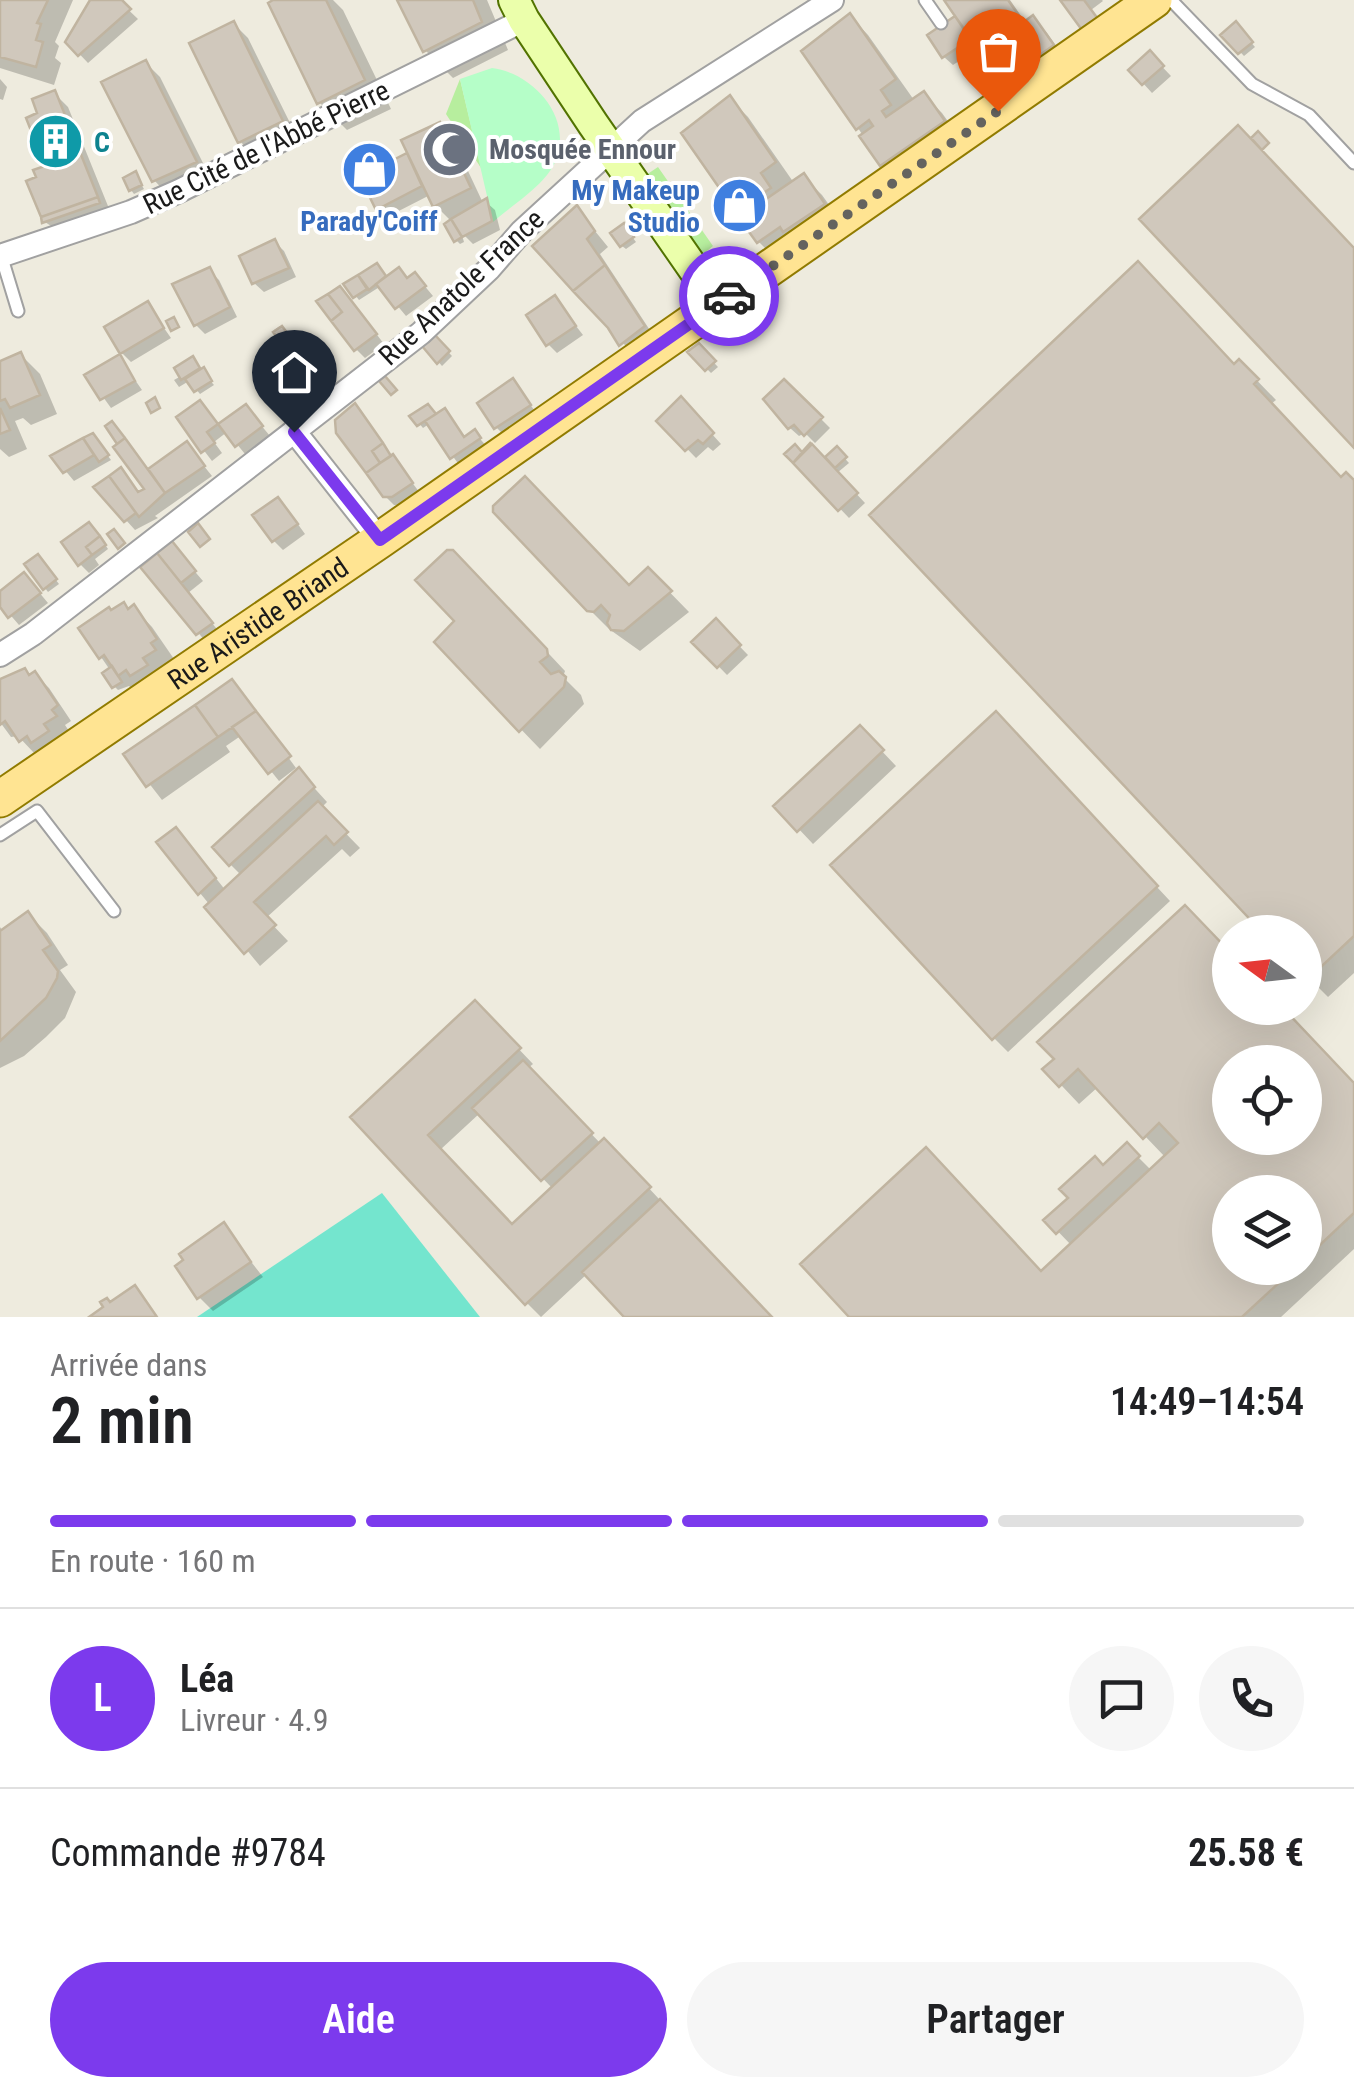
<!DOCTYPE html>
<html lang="fr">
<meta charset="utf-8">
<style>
body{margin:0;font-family:"Roboto Condensed",sans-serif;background:#f6f6f6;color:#202124;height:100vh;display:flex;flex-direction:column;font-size:38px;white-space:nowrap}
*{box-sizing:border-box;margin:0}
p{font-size:32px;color:#757577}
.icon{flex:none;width:55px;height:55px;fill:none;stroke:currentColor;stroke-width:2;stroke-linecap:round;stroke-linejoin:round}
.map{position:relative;height:1317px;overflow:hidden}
.panel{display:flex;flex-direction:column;background:#fff;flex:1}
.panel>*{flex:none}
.needle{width:65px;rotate:285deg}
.controls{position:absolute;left:1212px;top:915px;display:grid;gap:20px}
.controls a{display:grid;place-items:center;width:110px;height:110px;border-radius:50%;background:#fff;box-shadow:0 10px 40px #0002;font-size:50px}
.pin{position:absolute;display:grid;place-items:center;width:85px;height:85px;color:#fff;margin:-102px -42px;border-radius:50% 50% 50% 0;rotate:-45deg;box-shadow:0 0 10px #0007}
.pin .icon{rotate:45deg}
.courier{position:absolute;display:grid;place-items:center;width:100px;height:100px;margin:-50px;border:8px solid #7c3aed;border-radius:50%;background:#fff;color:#222;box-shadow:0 2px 12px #0007}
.summary em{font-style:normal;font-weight:600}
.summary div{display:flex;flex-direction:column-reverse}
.summary{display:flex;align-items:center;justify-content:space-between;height:170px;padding:0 50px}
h1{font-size:65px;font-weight:600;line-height:75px}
.bar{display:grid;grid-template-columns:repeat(4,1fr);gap:15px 10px;align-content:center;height:120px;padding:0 50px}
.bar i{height:12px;border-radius:8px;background:#e0e0e0}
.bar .selected{background:#7c3aed}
.bar p{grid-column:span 4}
.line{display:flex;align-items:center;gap:25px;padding:0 50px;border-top:2px solid #e0e0e0}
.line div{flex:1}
.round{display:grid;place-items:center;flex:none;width:105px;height:105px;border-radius:52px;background:#f6f6f6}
.action{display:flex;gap:20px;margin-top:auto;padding:20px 50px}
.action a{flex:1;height:115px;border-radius:60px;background:#7c3aed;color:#fff;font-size:40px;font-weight:600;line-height:115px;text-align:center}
.action a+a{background:#f6f6f6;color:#202124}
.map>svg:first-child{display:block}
</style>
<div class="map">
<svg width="1354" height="1317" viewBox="0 0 1354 1317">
<rect width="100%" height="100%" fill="#eeebde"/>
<!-- grass -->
<path fill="#b7ee9e" d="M460,79L481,168L446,114Z
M658,167L713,246L702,255L646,175Z"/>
<!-- park -->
<path fill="#b5fec8" d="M492,68C533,73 573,117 556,160C546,185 512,205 493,222L460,79Z"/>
<!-- pitch -->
<path fill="#74e5ce" d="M382,1193L480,1317H197Z"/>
<!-- shadow -->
<path fill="#0003" fill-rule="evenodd" d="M0,0H73L55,42L59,46L55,58L61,63L54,85L0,68Z
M93,0H118L138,19L88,63L68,42Z
M279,0H333L343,10L391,109L347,130L319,102Z
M404,0H487L508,50L453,78L425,50Z
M947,0H1010L1026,23L1033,19L1047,33L1066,60L1016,95L1002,81L980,47L953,65L944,57L958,16Z
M1063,0H1102L1103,1L1091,10Z
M850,16L868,35L914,100L923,94L942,113L962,141L901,183L882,165L858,128Z
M234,24L248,38L296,135L254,156L240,141Z
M1236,25L1255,47L1244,56L1224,35Z
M1150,54L1171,76L1152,93L1131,70Z
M146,63L160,77L210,177L168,195L154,180Z
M0,79L7,87L3,100L0,99Z
M54,93L68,107L110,211L57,230L45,222L48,167L41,115Z
M730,99L748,117L794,183L803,176L822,195L842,223L777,260L758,241L738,211Z
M439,125L453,139L483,203L486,202L495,210L500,230L473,244L461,232L464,242L460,244L456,240L452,222L435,205L430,195L387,217L378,208L406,156L414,164Z
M135,174L144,189L134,194L131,190Z
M577,209L608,247L600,254L657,341L635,358L610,326Z
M627,230L636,242L626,249L622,246Z
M275,242L284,251L296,277L264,292L254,283L243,257Z
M377,267L387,279L423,284L433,296L406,316L381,286L359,300L347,285Z
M210,271L219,280L237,317L205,334L196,325Z
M349,298L384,344L365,358L356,349Z
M555,299L583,335L557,353L548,344Z
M147,304L171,338L131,362L122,353Z
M280,326L299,354H319L335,376L297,404L288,395L291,353L274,330Z
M435,338L452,356L442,366L425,346Z
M699,347L718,367L711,373L690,352Z
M21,355L40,374L57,414L31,425L23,418L15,421L27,449L9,457L0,449V364Z
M119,357L142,390L111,408L88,376Z
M192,360L214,385L200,394L189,381L179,387L174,380L181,376Z
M1239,362L1276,400L1271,404L1342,480L1354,483V973L1328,997L1305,974V932H1266L873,515Z
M513,382L538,415L505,436L496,427Z
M784,382L830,428L815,443L805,433L799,436L790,428Z
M681,400L721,444L713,451L708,447L696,458L660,421Z
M246,407L270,436L245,454L227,432L214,442L222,453L212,461L179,418L209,412L219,426Z
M355,407L420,493L401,505H394L385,496L339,432Z
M445,411L466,438L475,433L488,448L460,466L429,424L423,428L413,416L436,417Z
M116,428L149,472L187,445L212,476L155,516L158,518L135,530L97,488L120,471L140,494L147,490L119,442Z
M93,436L111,460L74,481L54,457Z
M795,448L803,456L825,461L837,450L849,463L837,473L865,503L849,518L788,454Z
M287,509L305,534L283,550L274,541Z
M98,534L108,549L95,559L99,565L89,573L80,564Z
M172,545L203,581L188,593L220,633L206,642L143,567Z
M41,561L59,584L48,592L45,588Z
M648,570L689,612L640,651L609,629L589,609L629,588Z
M472,572L565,671L563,677L581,695L584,704L540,749L437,642L458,621Z
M33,585L48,603L19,625L0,603V594Z
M134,608L152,627L174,659L143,699L129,686L118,690L114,686L110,670L81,628L112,613Z
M716,622L748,655L727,675L695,642Z
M35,674L49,688L71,721L65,725L69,731L35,754L18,736L11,737L0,722V682Z
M240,691L296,768L327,802L321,808L360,848L350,857L342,849L266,918L288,941L260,966L200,893L185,839L226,891L242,876L231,865L299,771L296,768L279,781L242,735L226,746L230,752L162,800L127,755Z
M860,728L896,766L813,844L777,806Z
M1009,728L1170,901L1008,1052L994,1038Z
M28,914L47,933L68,965L60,970L76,992L65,1018L46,1037L24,1056L0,1068V927L3,932Z
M1230,954V1008H1280L1354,1085V1249L1281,1317H853L1042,1274L1072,1246L1047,1220L1127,1146L1152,1171L1166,1158L1098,1087L1079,1104L1046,1069ZM1230,1062H1305V1138H1230ZM1230,1192H1305V1268H1230Z
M475,1003L533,1064L528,1068L601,1144L618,1155L769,1317H628L587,1274L541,1317L527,1303L354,1117ZM480,1113L553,1189L512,1227L440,1150Z
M223,1226L263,1277L213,1311L199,1297L187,1261Z"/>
<!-- building -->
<path fill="#d0c8bc" stroke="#c0b4a0" stroke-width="2.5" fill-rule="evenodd" d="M0,0H48L37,23L41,24L36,40L43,42L36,67L0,57Z
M90,0H122L131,9L78,56L65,42Z
M273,0H326L365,80L317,104L268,3Z
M397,0H473L482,22L423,52Z
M944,0H1008L1020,17L1005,27L1009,33L1033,15L1054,45L1000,83L979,53L991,45L987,39L976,47Z
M1060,0H1084L1098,19L1082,30Z
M850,13L896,79L881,90L891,105L882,111L886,117L924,91L945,121L880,166L859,136L873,126L869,120L856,130L801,51Z
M955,16L971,39L942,58L927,35Z
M234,21L283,121L238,143L189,43Z
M1236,21L1253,42L1238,54L1220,35Z
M1150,50L1164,66L1142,85L1128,70Z
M146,60L197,162L152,182L101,82Z
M55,90L98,197L41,217L26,181L36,177L33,170L45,166L26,118L37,113L32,99Z
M730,95L776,162L761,173L771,188L762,194L766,199L804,173L825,204L783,232L780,227L757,243L739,218L753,209L749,203L736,212L681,133Z
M440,122L471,188L433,207L401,140Z
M1238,125L1354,248V448L1139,219Z
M1258,131L1269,143L1262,150L1251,138Z
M407,153L422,186L376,210L360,177Z
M136,171L142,185L129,191L123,178Z
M98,197L100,203L42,223L41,217Z
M487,198L492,221L462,237L451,219Z
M577,205L595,231L587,239L605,265L573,291L532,246Z
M451,219L462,237L454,242L444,224Z
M624,223L634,237L620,247L610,233Z
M275,239L289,268L252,284L239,256Z
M1138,261L1234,364L1239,359L1259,379L1254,384L1341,477L1346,472L1354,480V936L1307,980L1305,932H1262L869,515Z
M377,263L386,276L369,290L358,275Z
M605,265L645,326L619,346L608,328L573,291Z
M210,267L230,307L194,326L172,284Z
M399,267L407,278L415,272L426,286L395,309L376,284Z
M358,275L367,289L353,298L343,284Z
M340,286L377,334L354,351L331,321L342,312L328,294Z
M328,294L342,312L331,321L316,301Z
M555,295L576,326L546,346L526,315Z
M148,301L164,328L120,354L104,327Z
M174,317L179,327L171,331L166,321Z
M282,326L291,338L282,344L273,332Z
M435,335L450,351L437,364L422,346Z
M289,339L298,351L291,357L282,344Z
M311,342L328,366L308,381L291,357Z
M699,343L716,361L705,371L687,352Z
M285,348L288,352L276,361L280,367L269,375L262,365Z
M21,352L40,395L10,408L5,399L0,401V361Z
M288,352L308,381L286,397L269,375L280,367L276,361Z
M120,354L135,381L100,400L84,375Z
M193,356L200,368L181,380L174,368Z
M204,367L212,381L194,392L185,379Z
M385,376L397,390L391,395L379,381Z
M513,378L531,405L494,429L477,403Z
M784,379L823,417L804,436L794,425L788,429L763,399Z
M681,396L714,433L703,444L698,440L685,451L656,421Z
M155,397L160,408L151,413L146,403Z
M200,400L218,424L207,432L215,443L201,453L176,417Z
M355,403L383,443L372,451L380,463L366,473L336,433L335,420Z
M246,404L263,426L235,447L218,424Z
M428,404L436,414L417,426L409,416Z
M0,408L10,430L0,434Z
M445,408L464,437L475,429L481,438L450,459L425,421Z
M112,421L125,438L117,444L105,426Z
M93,433L109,455L99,462L83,438Z
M83,438L94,455L63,473L50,456Z
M125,438L165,493L139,517L109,476L121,467L138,492L144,489L113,447Z
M187,441L205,466L165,493L148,469Z
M811,442L793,463L784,454L795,444L802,452Z
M383,443L391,456L380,463L372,451Z
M812,444L858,493L838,511L793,463Z
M837,446L847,457L835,468L825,457Z
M393,454L413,483L392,497H383L366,473Z
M109,476L136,513L124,522L93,487Z
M525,476L629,585L648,567L672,591L624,631L611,630L607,623L610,615L601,605L594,612L587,611L493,512V506Z
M278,497L298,524L272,542L252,515Z
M89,522L100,536L86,547L92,555L78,566L61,542Z
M198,523L210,539L200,547L188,532Z
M114,529L125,543L118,549L107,534Z
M100,536L106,545L92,555L86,547Z
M172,541L196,571L181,583L157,553Z
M447,550H453L547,649L548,656L540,662L551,674L559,671L566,677L564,687L519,732L434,642L454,621L415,580Z
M157,553L213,623L196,635L140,567Z
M38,554L57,579L43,590L24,564Z
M24,572L41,593L8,618L0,607V591Z
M124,602L128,609L134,604L157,639L151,643L156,650L143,658L148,665L130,676L126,670L118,676L104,655L99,659L78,628L109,607L111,610Z
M716,618L741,645L717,668L691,642Z
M112,666L122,682L112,688L102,673Z
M25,668L29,675L35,671L58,705L52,710L57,716L44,724L49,731L31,743L27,736L19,742L5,721L0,725V679Z
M232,679L256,711L218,737L195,705Z
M195,705L218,737L146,787L123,754Z
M256,711L291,756L268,774L232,727Z
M996,711L1158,886L992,1040L830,865Z
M860,725L884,750L797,832L773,806Z
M299,767L315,787L229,866L212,847Z
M318,801L348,832L334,845L326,836L254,902L276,925L244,954L204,907Z
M176,827L216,878L198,895L156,842Z
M1185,905L1230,952V1008H1283L1354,1083V1213L1305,1259V1192H1230V1268H1295L1242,1317H849L800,1264L926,1147L1041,1271L1178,1143L1159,1123L1143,1139L1078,1069L1059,1087L1042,1069L1054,1059L1037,1042ZM1230,1062H1305V1138H1230Z
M28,911L51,945L43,950L58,971L57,978L46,998L0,1041V931Z
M475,1000L521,1048L428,1135L512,1224L604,1138L651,1187L525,1305L350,1117Z
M523,1060L593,1133L541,1181L472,1108Z
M1127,1142L1140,1156L1056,1234L1043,1220L1068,1198L1059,1189L1095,1156L1103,1165Z
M660,1199L772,1317H624L582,1272Z
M224,1222L251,1262L197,1299L175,1266L183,1260L179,1254Z
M135,1285L157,1317H89L103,1307L100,1302L107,1298L110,1302Z"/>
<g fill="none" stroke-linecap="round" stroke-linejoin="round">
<defs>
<path id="service" d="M925,0L941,23
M1171,0L1252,84L1309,115L1354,163
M1,255L18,311
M0,835L37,811L114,911"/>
<path id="minor" d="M0,256L131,212L179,191L524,20
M294,431L380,540
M0,655L33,634L421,333L489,269L522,231L642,121L832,0"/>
<path id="secondary" d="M514,0L524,20L593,124L718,304"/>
<g id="primary">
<path id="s1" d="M0,799L380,540L1154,0"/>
</g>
</defs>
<!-- service casing -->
<use href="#service" stroke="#a1a1a1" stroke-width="15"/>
<!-- minor casing -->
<use href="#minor" stroke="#a1a1a1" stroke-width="26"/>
<!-- secondary casing -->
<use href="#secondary" stroke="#527300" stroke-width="34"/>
<!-- primary casing -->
<use href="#primary" stroke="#917b00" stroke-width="39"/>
<!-- service -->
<use href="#service" stroke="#fff" stroke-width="11"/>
<!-- minor -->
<use href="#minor" stroke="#fff" stroke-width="22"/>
<!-- secondary -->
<use href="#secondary" stroke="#ebffab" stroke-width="30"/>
<!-- primary -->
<use href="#primary" stroke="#ffe492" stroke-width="35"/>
</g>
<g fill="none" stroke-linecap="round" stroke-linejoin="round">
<!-- done -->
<path stroke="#64635f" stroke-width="10" stroke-dasharray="0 18" d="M729,296L998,111"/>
<!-- route -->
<path stroke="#7c3aed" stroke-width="12" d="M294,432L380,540L729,296"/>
</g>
<!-- icons -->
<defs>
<symbol id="building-disc" viewBox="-11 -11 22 22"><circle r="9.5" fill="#0f9aa8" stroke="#fff"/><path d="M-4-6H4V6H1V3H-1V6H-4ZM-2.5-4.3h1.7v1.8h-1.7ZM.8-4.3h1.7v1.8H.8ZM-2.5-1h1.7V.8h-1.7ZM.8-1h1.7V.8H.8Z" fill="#fff"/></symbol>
<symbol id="mosque-disc" viewBox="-11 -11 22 22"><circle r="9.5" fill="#6b7280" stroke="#fff"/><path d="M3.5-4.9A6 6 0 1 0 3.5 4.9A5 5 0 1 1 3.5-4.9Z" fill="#fff"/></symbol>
<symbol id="shop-disc" viewBox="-11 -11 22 22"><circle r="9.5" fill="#3f7fe0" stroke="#fff"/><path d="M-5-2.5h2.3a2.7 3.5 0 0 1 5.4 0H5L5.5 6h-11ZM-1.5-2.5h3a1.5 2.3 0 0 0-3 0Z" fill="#fff"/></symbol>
</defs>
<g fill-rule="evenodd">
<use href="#building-disc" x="24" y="110" width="63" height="63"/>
<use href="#mosque-disc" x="418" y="118" width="63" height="63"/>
<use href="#shop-disc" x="338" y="138" width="63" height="63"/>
<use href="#shop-disc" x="708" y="174" width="63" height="63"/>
</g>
<g text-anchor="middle" stroke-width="8" stroke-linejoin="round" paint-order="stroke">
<!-- culture labels -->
<g font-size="28" font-weight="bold" fill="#0d838f" stroke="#fff" text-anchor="start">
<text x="94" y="152">C</text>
</g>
<!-- street labels -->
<g font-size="28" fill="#1a1a1a" stroke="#fff">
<text transform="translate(266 147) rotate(-26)" y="10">Rue Cité de l'Abbé Pierre</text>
<text transform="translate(461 287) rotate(-43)" y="10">Rue Anatole France</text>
<text dy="10" stroke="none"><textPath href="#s1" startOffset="312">Rue Aristide Briand</textPath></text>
</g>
<!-- worship labels -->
<g font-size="28" font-weight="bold" fill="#5b616d" stroke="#fff" text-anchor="start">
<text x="489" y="159">Mosquée Ennour</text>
</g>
<!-- shop labels -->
<g font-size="28" font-weight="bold" fill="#366cbe" stroke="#fff" text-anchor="end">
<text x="700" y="200">My Makeup<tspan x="700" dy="32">Studio</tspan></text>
<text x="369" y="231" text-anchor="middle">Parady'Coiff</text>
</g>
</g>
</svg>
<div class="controls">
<a><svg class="needle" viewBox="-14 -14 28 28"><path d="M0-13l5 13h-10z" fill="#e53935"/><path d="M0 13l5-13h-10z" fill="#757577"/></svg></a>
<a><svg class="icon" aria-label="locate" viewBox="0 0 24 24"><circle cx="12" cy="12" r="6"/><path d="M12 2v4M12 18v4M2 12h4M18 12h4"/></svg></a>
<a><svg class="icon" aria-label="layers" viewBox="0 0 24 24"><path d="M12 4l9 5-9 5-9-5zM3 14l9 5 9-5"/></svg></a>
</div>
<div class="pin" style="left:998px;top:111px;background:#ea580c"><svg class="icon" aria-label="bag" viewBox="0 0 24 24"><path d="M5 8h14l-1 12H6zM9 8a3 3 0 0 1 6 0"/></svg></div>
<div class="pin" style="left:294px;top:432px;background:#1f2937"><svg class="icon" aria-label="home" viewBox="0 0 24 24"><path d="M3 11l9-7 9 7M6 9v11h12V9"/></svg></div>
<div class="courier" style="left:729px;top:296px"><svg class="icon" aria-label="car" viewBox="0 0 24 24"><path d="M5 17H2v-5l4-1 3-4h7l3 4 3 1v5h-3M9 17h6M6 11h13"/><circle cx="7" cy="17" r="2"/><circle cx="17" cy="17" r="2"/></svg></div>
</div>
<section class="panel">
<div class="summary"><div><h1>2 min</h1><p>Arrivée dans</p></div><em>14:49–14:54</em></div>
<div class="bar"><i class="selected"></i><i class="selected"></i><i class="selected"></i><i></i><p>En route · 160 m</p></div>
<div class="line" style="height:180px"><b class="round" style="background:#7c3aed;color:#fff">L</b><div><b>Léa</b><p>Livreur · 4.9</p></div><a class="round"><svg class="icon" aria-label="chat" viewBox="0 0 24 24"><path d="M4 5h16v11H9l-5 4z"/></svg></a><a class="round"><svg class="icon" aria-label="phone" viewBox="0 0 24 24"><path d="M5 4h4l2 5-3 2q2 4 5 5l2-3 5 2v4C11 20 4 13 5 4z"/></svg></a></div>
<div class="line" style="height:130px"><div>Commande #9784</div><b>25.58 €</b></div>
<div class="action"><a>Aide</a><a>Partager</a></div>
</section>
